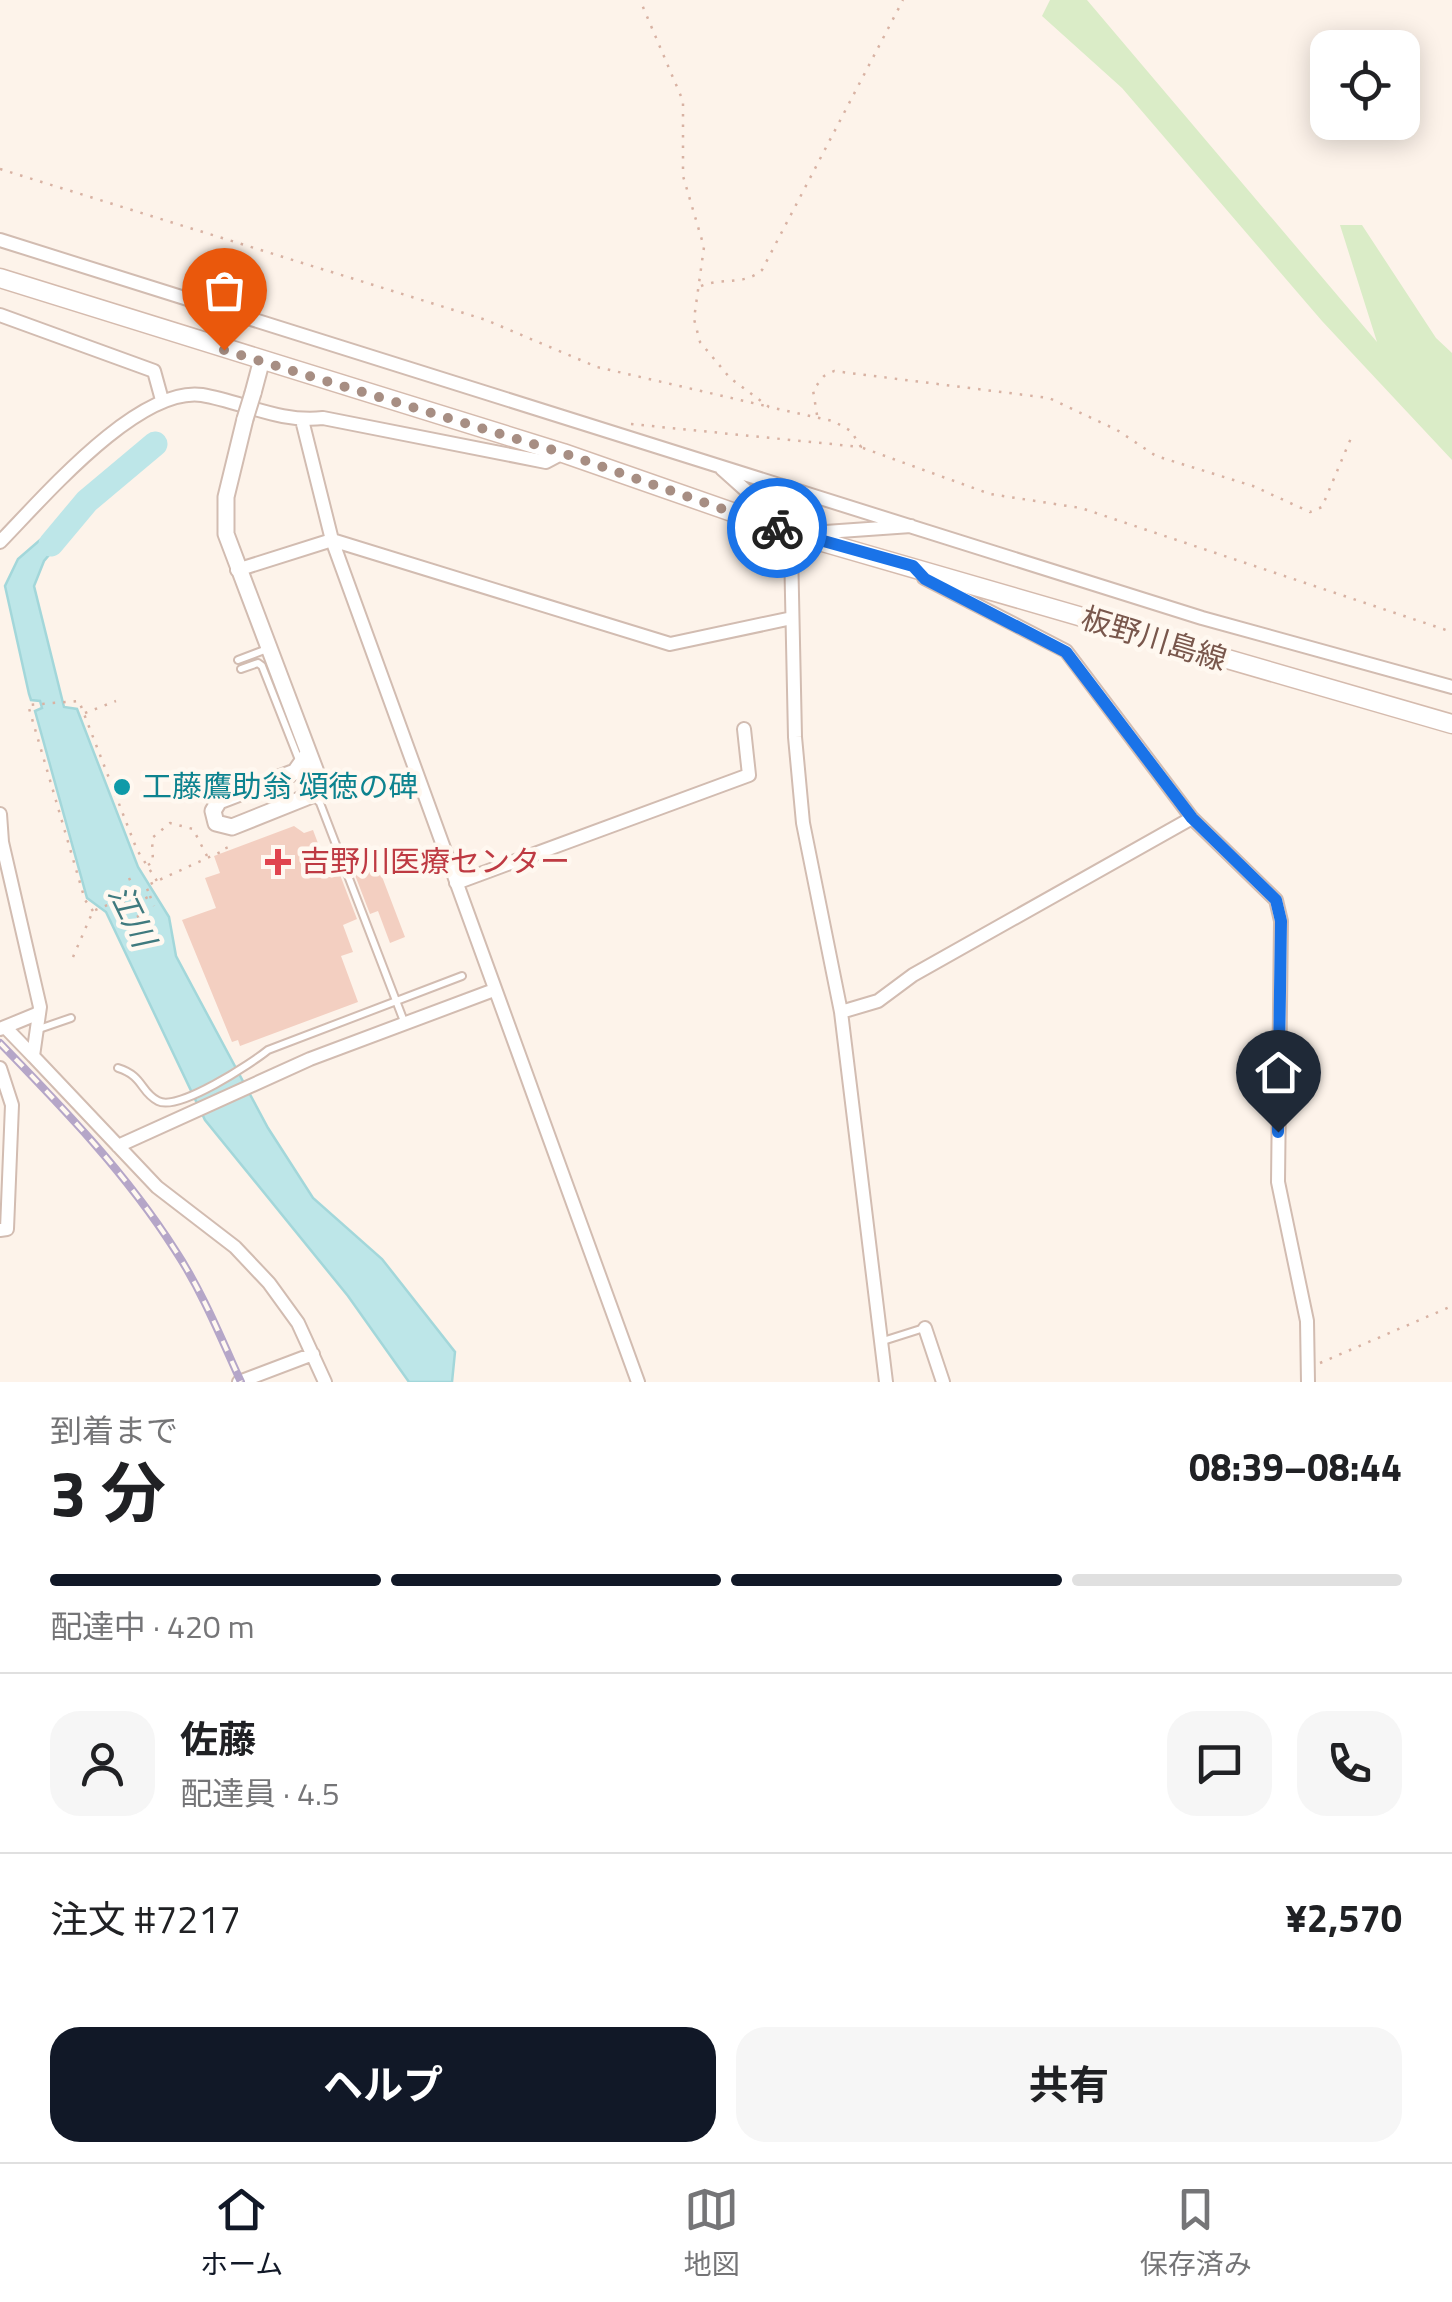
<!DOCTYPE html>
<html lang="ja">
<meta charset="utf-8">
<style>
body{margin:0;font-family:"Titillium Web","Noto Sans JP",sans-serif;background:#f6f6f6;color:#202124;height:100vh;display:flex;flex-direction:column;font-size:38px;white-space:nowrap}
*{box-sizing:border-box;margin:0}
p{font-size:32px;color:#757577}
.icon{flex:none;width:55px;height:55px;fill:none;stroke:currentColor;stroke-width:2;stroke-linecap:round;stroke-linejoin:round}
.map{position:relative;height:1382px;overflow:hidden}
.details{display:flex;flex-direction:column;background:#fff;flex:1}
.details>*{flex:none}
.buttons{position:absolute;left:1310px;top:30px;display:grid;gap:20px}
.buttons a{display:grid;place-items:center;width:110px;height:110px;border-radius:20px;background:#fff;box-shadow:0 5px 25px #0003;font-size:50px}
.pin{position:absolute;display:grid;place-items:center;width:85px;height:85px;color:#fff;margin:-102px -42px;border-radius:50% 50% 50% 0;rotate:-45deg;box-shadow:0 0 10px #0007}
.pin .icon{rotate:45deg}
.courier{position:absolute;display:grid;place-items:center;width:100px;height:100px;margin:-50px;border:8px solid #1a73e8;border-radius:50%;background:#fff;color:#222;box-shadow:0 2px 12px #0007}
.headline em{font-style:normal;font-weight:700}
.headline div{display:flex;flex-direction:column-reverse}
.headline{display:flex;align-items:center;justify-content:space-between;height:170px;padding:0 50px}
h1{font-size:65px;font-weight:700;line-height:75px}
.bar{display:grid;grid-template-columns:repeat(4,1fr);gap:15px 10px;align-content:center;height:120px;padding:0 50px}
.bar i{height:12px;border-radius:8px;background:#e0e0e0}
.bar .active{background:#111827}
.bar p{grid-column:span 4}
.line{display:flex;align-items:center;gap:25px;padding:0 50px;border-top:2px solid #e0e0e0}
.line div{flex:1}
.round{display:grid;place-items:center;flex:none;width:105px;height:105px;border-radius:30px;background:#f6f6f6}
.primary-button{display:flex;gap:20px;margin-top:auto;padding:20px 50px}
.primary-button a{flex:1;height:115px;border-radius:30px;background:#111827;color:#fff;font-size:40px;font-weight:700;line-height:115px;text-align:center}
.primary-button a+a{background:#f6f6f6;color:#202124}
.menu{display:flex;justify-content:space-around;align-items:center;height:140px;border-top:2px solid #e0e0e0;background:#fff;font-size:28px;color:#757577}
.menu a{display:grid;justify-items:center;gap:5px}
.menu .active{color:#111827}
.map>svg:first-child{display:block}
</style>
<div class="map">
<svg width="1452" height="1382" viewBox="0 0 1452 1382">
<rect width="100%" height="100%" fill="#fdf3ea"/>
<!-- green -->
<path fill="#daecc7" d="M1050,0H1087L1377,342L1340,225H1362L1436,338L1452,353V460L1322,321L1122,88L1042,16Z"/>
<!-- water -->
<path fill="#bde6e8" stroke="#a3d7da" stroke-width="2.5" d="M70,514L77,522L44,561L34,586L64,707L77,709L138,867L169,917L176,956L268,1128L313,1198L382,1259L455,1352L452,1382H409L348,1296L205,1120L106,912L87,898L35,711L42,708L40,701L31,700L29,694L5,586L18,559Z"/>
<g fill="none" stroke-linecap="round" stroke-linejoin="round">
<!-- river -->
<path stroke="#bde6e8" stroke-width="25" d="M51,544L87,501L155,444"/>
</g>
<!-- building -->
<path fill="#f3cfc1" d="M294,826L304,833L313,830L328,870L337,867L357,919L343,925L353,952L341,956L358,1002L240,1046L238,1040L232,1042L182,920L216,908L205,878L220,873L214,856Z
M373,853L405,937L390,943L378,911L370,914L350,862Z"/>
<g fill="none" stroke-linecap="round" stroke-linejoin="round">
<defs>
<path id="service" d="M238,660L267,649
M241,669L258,663L262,666L299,760
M313,796L320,803L405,1024
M39,1029L71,1018
M118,1068C144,1076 140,1092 158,1101C178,1112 252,1063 268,1050L462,976
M883,1341L924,1328"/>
<path id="minor" d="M0,240L1202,618L1452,687
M0,315L154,371L162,400
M302,420L332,540L638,1382
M722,469L789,529
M795,534L791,548L795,737L803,823L841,1012L886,1382
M797,534L911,526
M0,542C43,498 138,386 202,395C243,402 280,423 323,418L546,462L563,453
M237,570L332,540L670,644L792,618
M924,578L1066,651L1192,818L1276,900L1281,921L1278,1182L1307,1321L1308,1382
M0,814L2,842L40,1007L33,1056L157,1187L235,1247L269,1283L298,1323L325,1382
M456,883L749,775L744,729
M841,1012L878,1001L913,975L1192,818
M5,1027L33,1056
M0,1029L39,1013
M0,1068L12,1105L7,1229L0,1230
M118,1146L310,1059L494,990
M925,1328L943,1382
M239,1382L313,1354"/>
<path id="tertiary" d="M253,393L261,363
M245,419L226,497V534L319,780L312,795L232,827L216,823L213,811L219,801L295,772L307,755"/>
<path id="secondary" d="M0,278L563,453L795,534L1452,724"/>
</defs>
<!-- service casing -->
<use href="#service" stroke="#d2bcb1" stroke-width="10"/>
<!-- minor casing -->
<use href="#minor" stroke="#d2bcb1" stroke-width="16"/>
<!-- tertiary casing -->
<use href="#tertiary" stroke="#d2bcb1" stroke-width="19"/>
<!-- secondary casing -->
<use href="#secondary" stroke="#d5bbae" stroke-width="21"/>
<!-- path -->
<path stroke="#d8b2a3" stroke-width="2.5" stroke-dasharray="2.5 8" stroke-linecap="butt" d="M0,169L486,320L597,367L766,406
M701,286C723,277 744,286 762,270L903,0
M817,415L813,390L824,376L834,371L1049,398L1117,430L1156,456L1253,486L1310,512L1322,507L1351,438
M631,424L861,447L851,431L833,421L769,407L730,378L700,342L694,319L704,247L683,176V101L640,0
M863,448L990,494L1081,508L1452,632
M85,713L116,701
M148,865L153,862L152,838L170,823L193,829L207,856
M129,878L140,901L150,896L146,886L227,849L224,842
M119,893L126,907
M129,896L140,921
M150,896L154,906
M93,911L85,900L28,705L79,701L137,850L157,881
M128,911L126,907L132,905
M73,957L93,911L122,899
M1320,1363L1452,1306"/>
<!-- service -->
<use href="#service" stroke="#fff" stroke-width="6"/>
<!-- minor -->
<use href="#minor" stroke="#fff" stroke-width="12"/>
<!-- tertiary -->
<use href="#tertiary" stroke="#fff" stroke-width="15"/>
<!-- secondary -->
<use href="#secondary" stroke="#fff" stroke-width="18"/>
<defs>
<path id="rail" d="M0,1043C63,1108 126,1173 175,1250C202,1291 221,1338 241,1382"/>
</defs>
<!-- rail casing -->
<use href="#rail" stroke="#b5a6c8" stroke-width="8"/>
<!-- rail -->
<use href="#rail" stroke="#fff8f0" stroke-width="4" stroke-dasharray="11" stroke-linecap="butt"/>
<defs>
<path id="tertiary-bridge" d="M245,419L253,393"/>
</defs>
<!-- tertiary-bridge casing -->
<use href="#tertiary-bridge" stroke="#d2bcb1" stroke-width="19" stroke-linecap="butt"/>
<!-- tertiary-bridge -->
<use href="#tertiary-bridge" stroke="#fff" stroke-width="15"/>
</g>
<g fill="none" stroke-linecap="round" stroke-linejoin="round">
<!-- done -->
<path stroke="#a78e83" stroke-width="10" stroke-dasharray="0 18" d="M224,350L563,453L777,528"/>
<!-- route -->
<path stroke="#1a73e8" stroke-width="12" d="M777,528L913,566L925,579L1066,652L1192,818L1276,900L1281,921L1278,1132"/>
</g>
<!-- markers -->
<circle fill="#0f9aa8" stroke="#fff8f0" stroke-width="4" cx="122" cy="787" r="10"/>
<path fill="#e0444e" stroke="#fff8f0" stroke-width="4" d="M273 847h10v10h10v10h-10v10h-10v-10h-10v-10h10z"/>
<g text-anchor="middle" stroke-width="9" stroke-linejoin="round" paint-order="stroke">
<!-- street labels -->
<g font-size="30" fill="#79574c" stroke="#fff8f0">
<text transform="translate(1154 639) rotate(17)" y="10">板野川島線</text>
</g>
<!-- culture labels -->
<g font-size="30" fill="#0d838f" stroke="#fff8f0" text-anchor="start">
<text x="142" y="797">工藤鷹助翁 頌徳の碑</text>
</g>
<!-- health labels -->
<g font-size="30" fill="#be3a42" stroke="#fff8f0" text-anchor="start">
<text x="300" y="872">吉野川医療センター</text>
</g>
<!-- water labels -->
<g font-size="32" font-style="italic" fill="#3f7a7e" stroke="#fff8f0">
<text transform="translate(132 916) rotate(64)" y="11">江川</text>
</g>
</g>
</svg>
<div class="buttons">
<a><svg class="icon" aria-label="locate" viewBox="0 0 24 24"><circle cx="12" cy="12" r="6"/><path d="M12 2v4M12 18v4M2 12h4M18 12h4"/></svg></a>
</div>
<div class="pin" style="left:224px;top:350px;background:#ea580c"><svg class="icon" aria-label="bag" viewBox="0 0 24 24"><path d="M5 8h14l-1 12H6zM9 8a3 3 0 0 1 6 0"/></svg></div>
<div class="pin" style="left:1278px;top:1132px;background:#1f2937"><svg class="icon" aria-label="home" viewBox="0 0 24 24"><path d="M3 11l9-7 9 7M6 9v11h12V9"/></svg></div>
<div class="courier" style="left:777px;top:528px"><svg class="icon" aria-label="bike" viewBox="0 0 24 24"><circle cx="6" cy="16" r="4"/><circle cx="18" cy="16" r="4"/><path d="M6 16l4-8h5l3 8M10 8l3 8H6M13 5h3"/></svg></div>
</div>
<section class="details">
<div class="headline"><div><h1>3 分</h1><p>到着まで</p></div><em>08:39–08:44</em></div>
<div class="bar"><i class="active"></i><i class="active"></i><i class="active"></i><i></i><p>配達中 · 420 m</p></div>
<div class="line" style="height:180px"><a class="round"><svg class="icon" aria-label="person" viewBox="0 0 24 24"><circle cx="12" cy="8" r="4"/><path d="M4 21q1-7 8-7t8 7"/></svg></a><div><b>佐藤</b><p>配達員 · 4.5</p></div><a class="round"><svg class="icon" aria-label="chat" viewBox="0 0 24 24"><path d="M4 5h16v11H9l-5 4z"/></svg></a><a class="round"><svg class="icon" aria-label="phone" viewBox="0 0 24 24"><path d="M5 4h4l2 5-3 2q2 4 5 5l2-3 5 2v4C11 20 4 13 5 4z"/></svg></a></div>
<div class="line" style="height:130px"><div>注文 #7217</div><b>¥2,570</b></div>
<div class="primary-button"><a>ヘルプ</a><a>共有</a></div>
</section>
<nav class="menu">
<a class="active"><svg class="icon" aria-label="home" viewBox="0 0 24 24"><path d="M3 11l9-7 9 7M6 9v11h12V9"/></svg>ホーム</a>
<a><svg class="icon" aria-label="map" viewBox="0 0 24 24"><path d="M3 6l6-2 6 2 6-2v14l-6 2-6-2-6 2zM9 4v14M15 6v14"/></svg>地図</a>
<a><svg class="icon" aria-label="saved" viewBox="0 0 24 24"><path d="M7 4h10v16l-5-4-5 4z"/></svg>保存済み</a>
</nav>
